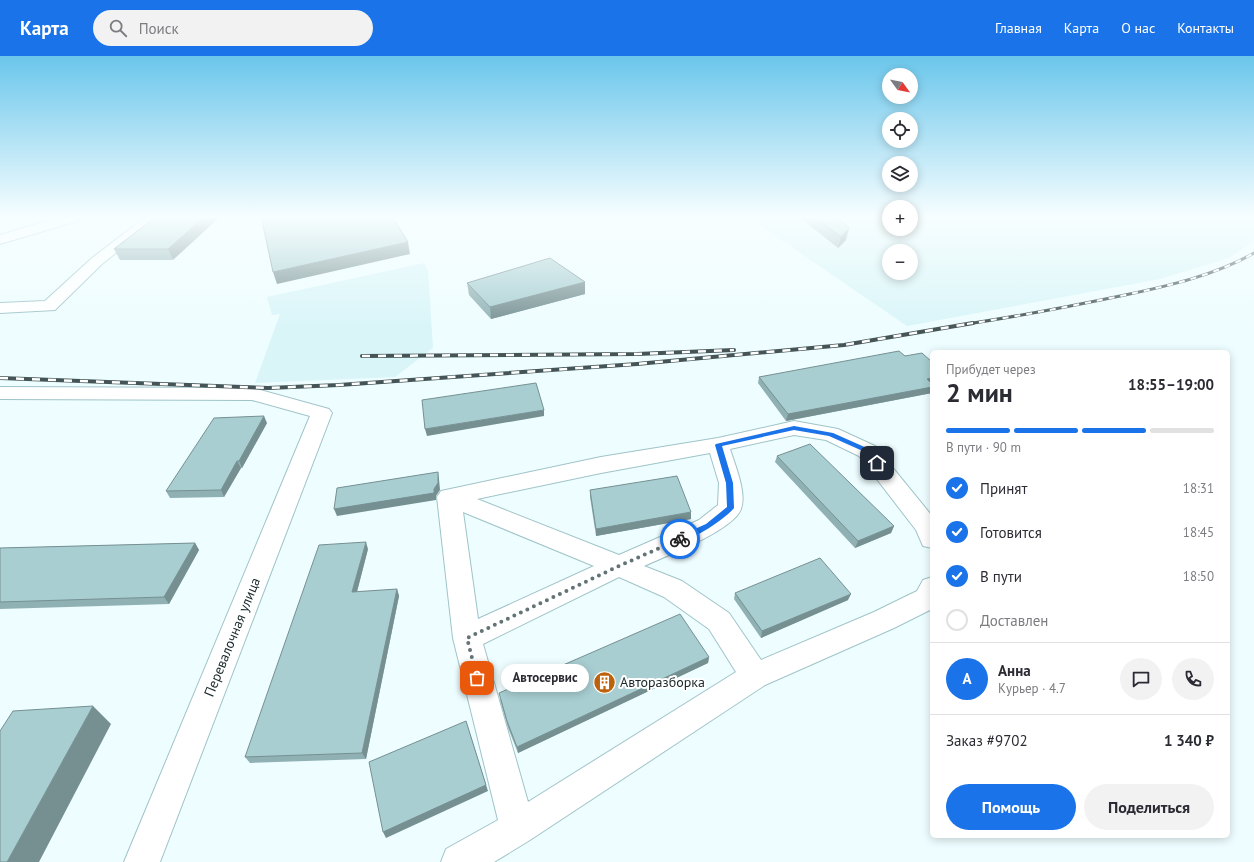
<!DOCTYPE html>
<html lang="ru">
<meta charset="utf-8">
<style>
body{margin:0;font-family:"PT Sans",sans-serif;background:#f2f2f3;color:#2b2b33;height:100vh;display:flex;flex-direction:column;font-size:15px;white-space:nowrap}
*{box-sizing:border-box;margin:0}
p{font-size:13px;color:#7c7c81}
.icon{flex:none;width:22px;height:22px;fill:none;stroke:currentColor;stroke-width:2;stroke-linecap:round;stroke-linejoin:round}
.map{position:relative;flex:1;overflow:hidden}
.panel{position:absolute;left:930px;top:294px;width:300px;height:488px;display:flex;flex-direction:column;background:#fff;border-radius:6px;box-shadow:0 2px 10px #0003}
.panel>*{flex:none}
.needle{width:26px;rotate:123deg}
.fabs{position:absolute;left:882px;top:12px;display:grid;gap:8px}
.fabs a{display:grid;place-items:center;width:36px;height:36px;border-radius:50%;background:#fff;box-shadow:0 2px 10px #0003;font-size:20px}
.pin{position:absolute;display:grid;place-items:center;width:34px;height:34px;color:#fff;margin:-17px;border-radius:8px;box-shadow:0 2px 6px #0006}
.courier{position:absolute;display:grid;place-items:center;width:40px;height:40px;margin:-20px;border:3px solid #1a73e8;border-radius:50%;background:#fff;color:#222;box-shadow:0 1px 5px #0007}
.bubble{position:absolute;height:28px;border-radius:14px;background:#fff;box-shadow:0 2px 10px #0003;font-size:13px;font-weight:800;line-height:28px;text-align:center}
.summary em{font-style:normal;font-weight:800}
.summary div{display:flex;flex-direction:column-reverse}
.summary{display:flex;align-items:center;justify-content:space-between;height:68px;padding:0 16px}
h1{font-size:26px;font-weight:800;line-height:30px}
.bar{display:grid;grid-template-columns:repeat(4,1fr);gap:6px 4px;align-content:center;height:48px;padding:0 16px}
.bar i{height:5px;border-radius:3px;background:#e1e1e2}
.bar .current{background:#1a73e8}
.bar p{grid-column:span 4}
.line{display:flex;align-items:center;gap:10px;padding:0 16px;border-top:1px solid #e1e1e2}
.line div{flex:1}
.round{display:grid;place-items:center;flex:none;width:42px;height:42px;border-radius:21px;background:#f2f2f3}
ol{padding:0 16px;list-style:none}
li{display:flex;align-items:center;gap:12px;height:44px}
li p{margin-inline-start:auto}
li .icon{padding:4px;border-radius:50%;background:#1a73e8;color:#fff;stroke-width:4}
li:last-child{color:#7c7c81}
li i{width:22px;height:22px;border:2px solid #e1e1e2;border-radius:50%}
.action{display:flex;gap:8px;margin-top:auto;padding:8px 16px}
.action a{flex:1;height:46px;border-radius:24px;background:#1a73e8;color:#fff;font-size:16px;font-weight:800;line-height:46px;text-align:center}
.action a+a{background:#f2f2f3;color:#2b2b33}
header{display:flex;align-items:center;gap:24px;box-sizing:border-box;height:56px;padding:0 20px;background:#1a73e8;color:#fff}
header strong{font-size:19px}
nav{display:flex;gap:22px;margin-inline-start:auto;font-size:14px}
.search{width:280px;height:36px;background:#f2f2f3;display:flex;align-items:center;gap:10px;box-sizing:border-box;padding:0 14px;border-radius:22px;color:#7c7c81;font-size:15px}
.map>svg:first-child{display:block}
</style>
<header>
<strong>Карта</strong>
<div class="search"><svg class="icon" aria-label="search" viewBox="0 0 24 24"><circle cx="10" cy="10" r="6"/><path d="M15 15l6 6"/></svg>Поиск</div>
<nav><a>Главная</a><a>Карта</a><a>О нас</a><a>Контакты</a></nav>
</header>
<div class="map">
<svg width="1254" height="806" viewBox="0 0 1254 806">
<rect width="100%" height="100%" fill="#eefdff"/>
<!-- built -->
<path fill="#d9f5f8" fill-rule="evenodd" d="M746,160H889V173H911V160H1254V185L1229,202L1160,223L907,270ZM889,195H911V217H889Z
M424,207L428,214L433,292L395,321L255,327L280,258L272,259L267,241Z"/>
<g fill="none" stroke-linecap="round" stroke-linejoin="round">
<defs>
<path id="minor" d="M63,160H85L84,163L0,188V179Z
M147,160H162L102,208L55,254L0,257V247L45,245L92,202Z
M0,331L253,332L329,353L332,357L160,806H124L310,360L252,344L0,343Z
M794,365L838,373L875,390L932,460V492L923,490L916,474L859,400L826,384L794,379L730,393C735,409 747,437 741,453C734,474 666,500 644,510L682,525L729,557L761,604L874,556L917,535L923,524L932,521V553L894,572L765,629L530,784L494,806H441L446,793L498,764L453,582L437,441L441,435L601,401L718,382ZM710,397L719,427L718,449L699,464L619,499L477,443L601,417ZM463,456L594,510L478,563ZM619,521L664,541L709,573L736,616L528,746L483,588Z"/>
</defs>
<!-- minor casing -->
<use href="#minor" stroke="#9fc4c8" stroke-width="2"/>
<!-- minor -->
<use href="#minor" fill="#fff" fill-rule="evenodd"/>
<defs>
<path id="rail-far1" d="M967,268C1020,260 1072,250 1125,239C1168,230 1216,219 1254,197"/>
<path id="rail" d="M362,300L637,298L734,294
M0,322L268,332L339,329L637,308L844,289L973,267"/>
</defs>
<!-- rail-far1 casing -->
<use href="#rail-far1" stroke="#455456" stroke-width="3"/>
<!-- rail casing -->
<use href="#rail" stroke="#455456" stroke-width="4"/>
<!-- rail-far1 -->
<use href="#rail-far1" stroke="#fff" stroke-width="2" stroke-dasharray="6" stroke-linecap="butt"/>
<!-- rail -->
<use href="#rail" stroke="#fff" stroke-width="2.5" stroke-dasharray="8" stroke-linecap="butt"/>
</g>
<!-- wall -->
<path fill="#90b1b4" d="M157,160L173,204H120L114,193Z
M798,160H837L846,184L838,192Z
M585,226V238L491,263L469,239L467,227Z
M905,300L932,306V337L786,365L758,327L759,321Z
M267,367L242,412H241L224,441L170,442L166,435Z
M777,400L894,470L891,477L855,492L775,406Z
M590,434L691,463L596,480L590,441Z
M195,487L199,494L169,548L0,553V492Z
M368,493L357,536L397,533L399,540L366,703L250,707L245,701Z
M735,537L848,544L761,582L734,543Z
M709,601L708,607L518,697L508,672L500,644Z"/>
<!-- shaded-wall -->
<path fill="#769092" d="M205,160H221L173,204L168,193Z
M849,172L846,184L838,192L841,181Z
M408,186L410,198L277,228L273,216Z
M585,226V238L491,263L490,251Z
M932,322V328L927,323Z
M932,331V337L786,365L788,358Z
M544,354V360L427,380L425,373Z
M264,360L267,367L242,412L239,405Z
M237,405L241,412L224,441L221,434Z
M438,416L439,423L440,434L436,440V444L337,460L334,453L434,433Z
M691,456V463L596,480V473Z
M894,470L891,477L855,492L858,485Z
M366,486L368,493L355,543L352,536Z
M195,487L199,494L169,548L164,541Z
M397,533L399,540L366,703L362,697Z
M851,538L848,544L761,582L762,575Z
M709,601L708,607L518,697L517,691Z
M93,650L111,668L39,806H7Z
M466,665L488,735L386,782L383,776Z"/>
<!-- building -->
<path fill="#a8ced1" stroke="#769092" d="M157,160H205L168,193H114Z
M261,160H392L408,186L273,216Z
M814,160H837L849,172L841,181Z
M550,202L585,226L490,251L467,227Z
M899,295L905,300L922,297L932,306V322L927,323L932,328V331L788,358L759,321Z
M536,327L544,354L425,373L422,344Z
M264,360L239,405H237L221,434L166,435L214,362Z
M810,388L894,470L858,485L777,400Z
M438,416V427L434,433V437L334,453L337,432Z
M677,420L691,456L596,473L590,434Z
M366,486L352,536L397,533L362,697L245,701L319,489Z
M195,487L164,541L0,546V492Z
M820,502L851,538L762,575L735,537Z
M680,558L709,601L517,691L507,665L499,637Z
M93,650L7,806H0V675L13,655Z
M466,665L486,729L383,776L369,706Z"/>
<!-- sky -->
<linearGradient id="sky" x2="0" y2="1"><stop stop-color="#6ac6eb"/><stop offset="0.59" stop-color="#f7feff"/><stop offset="1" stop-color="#f7feff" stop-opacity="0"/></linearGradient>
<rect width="1254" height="273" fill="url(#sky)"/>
<!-- route -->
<path fill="#1a73e8" d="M794,370L833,377L869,393L880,407L879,409H874L865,396L829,380L794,374L722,390L733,427L734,452C726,462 690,487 677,485V481L706,468L727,451L726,427L715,389L716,388Z"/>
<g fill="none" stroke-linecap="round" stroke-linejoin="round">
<!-- done -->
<path stroke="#647375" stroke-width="4" stroke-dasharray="0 7.2" d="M477,622L467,582L619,510L680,483"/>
</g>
<!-- icons -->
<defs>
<symbol id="building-disc" viewBox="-11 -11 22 22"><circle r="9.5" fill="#bd610d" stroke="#fff"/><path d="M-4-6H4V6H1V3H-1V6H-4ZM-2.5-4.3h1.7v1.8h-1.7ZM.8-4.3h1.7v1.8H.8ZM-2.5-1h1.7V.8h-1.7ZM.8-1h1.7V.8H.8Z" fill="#fff"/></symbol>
</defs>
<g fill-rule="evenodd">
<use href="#building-disc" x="592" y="614" width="25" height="25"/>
</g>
<g text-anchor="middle" stroke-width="4" stroke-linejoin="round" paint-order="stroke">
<!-- near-street labels -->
<g font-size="14" fill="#1a282a" stroke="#fff">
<text transform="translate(232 581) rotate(-68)" y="5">Перевалочная улица</text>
</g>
<!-- near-poi labels -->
<g font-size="14" fill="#1a282a" stroke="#fff" text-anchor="start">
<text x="620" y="631">Авторазборка</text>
</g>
</g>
</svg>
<div class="fabs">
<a><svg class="needle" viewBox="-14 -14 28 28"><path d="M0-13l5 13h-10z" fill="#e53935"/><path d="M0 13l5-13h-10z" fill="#7c7c81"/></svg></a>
<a><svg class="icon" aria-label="locate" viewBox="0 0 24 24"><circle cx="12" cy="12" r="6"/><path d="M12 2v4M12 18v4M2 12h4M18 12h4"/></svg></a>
<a><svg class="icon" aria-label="layers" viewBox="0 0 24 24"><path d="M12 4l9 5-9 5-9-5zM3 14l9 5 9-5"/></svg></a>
<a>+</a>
<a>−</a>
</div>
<div class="pin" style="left:477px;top:622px;background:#ea580c"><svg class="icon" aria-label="bag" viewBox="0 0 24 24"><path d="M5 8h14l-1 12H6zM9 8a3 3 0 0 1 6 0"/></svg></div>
<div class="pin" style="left:877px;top:407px;background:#1f2937"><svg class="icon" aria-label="home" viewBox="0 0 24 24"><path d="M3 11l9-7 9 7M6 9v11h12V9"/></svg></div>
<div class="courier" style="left:680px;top:483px"><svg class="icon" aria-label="bike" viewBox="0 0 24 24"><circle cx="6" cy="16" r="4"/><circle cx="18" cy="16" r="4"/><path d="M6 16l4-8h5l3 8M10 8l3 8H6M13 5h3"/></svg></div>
<div class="bubble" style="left:501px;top:608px;width:88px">Автосервис</div>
<section class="panel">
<div class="summary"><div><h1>2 мин</h1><p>Прибудет через</p></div><em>18:55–19:00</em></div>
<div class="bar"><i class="current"></i><i class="current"></i><i class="current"></i><i></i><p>В пути · 90 m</p></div>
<ol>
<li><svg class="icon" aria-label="check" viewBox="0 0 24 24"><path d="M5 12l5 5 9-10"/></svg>Принят<p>18:31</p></li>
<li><svg class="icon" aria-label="check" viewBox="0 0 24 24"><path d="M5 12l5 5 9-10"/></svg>Готовится<p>18:45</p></li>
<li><svg class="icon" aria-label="check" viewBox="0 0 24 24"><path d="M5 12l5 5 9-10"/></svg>В пути<p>18:50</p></li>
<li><i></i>Доставлен</li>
</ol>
<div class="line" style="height:72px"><b class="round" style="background:#1a73e8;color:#fff">А</b><div><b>Анна</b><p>Курьер · 4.7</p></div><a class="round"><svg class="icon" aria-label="chat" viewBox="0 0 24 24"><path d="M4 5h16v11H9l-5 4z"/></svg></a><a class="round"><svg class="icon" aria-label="phone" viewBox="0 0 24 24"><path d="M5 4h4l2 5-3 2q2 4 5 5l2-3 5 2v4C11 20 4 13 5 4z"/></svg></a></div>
<div class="line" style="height:52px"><div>Заказ #9702</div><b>1 340 ₽</b></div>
<div class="action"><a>Помощь</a><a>Поделиться</a></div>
</section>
</div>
